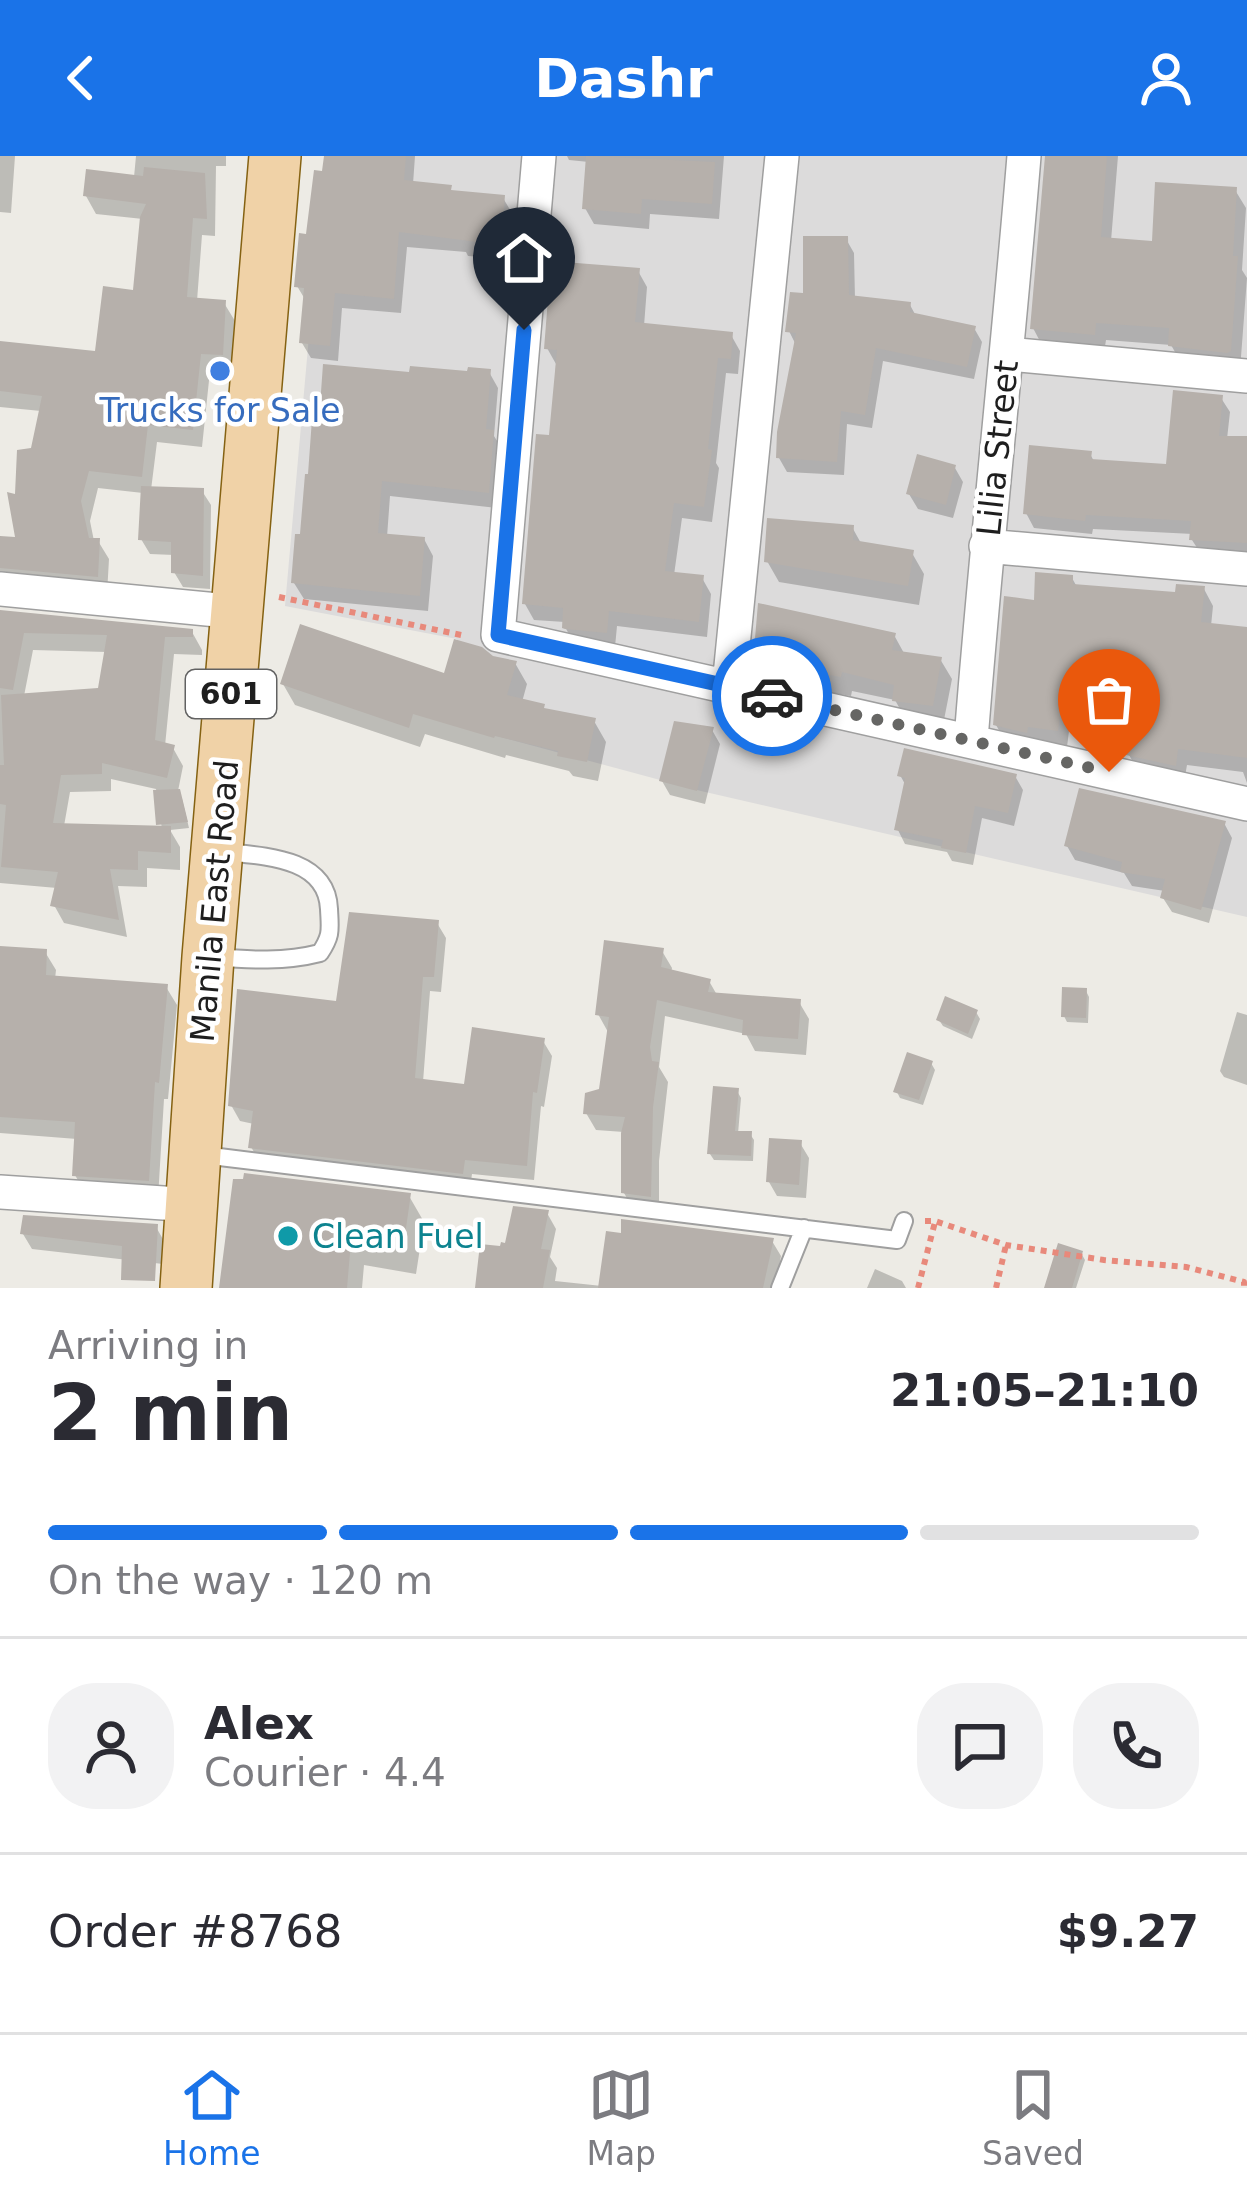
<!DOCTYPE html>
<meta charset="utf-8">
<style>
body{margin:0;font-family:"DejaVu Sans",sans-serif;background:#f2f2f3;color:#2b2b33;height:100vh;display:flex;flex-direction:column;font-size:45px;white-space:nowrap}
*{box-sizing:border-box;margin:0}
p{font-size:39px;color:#7c7c81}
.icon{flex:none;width:66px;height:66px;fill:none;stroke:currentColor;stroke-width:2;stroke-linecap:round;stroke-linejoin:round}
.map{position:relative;height:1132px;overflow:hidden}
.drawer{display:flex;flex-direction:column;background:#fff;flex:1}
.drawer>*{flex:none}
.pin{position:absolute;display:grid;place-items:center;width:102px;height:102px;color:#fff;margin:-123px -51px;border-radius:50% 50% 50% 0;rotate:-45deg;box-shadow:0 0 12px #0007}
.pin .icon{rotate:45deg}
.courier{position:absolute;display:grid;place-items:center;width:120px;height:120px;margin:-60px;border:9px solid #1a73e8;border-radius:50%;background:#fff;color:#222;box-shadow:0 3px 15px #0007}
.overview em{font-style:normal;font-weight:600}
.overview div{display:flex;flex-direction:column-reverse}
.overview{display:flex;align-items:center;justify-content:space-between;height:204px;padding:0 48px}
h1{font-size:78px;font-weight:600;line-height:90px}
.bar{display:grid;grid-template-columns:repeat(4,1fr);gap:18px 12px;align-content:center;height:144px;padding:0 48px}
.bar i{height:15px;border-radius:9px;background:#e1e1e2}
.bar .selected{background:#1a73e8}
.bar p{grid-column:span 4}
.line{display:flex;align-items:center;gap:30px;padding:0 48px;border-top:3px solid #e1e1e2}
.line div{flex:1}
.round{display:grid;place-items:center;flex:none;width:126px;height:126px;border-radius:48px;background:#f2f2f3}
header{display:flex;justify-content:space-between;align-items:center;height:156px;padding:0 48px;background:#1a73e8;color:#fff;font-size:54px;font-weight:600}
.tab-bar{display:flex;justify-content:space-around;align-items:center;height:168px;border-top:3px solid #e1e1e2;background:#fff;font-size:33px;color:#7c7c81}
.tab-bar a{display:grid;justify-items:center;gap:6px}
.tab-bar .selected{color:#1a73e8}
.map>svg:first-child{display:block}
</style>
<header><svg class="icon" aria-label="back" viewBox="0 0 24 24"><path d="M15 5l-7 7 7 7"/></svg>Dashr<svg class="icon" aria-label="person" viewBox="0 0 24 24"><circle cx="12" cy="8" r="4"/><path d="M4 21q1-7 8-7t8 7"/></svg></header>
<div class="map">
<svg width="1247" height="1132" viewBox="0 0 1247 1132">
<rect width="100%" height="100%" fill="#edebe5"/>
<!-- residential -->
<path fill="#dcdbdb" d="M325,0H1247V761L701,635L434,563L457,483L285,450Z"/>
<!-- shadow -->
<path fill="#0003" fill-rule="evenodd" d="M0,0H15L11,57L0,56Z
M136,0H226V10H216L215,80L202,79L197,145L224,147L235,165L232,216L210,215L202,291L157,286L151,334L202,335L211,349L210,433L183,431L174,416V399L150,398L141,383L143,337L98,332L90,365L94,385H98L109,403L107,438L0,433V383L19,384L18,341L33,295L41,255L0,251V188L98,198L136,137L143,63L96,58L86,40L134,21Z
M327,0H415L413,28L450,32L453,37L503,42L512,57L508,103L468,100L466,96L407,91L401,157L342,152L338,205L311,202L302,187L306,145L297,130L325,19Z
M567,0H724L719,63L650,58L649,73L594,68L585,52L589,6L569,4Z
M1047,0H1118L1111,85L1155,88L1235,34L1246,52L1242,114L1247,122L1240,214L1182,208L1171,189L1106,184L1104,197L1043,191L1033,172Z
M846,83L854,97L855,143L910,149L916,160L974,172L982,186L974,223L883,205L872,272L847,268L844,319L787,316L779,302L796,189L789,175L806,140Z
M638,115L647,131L644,170L731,179L740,195L738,218L726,217L716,307L719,312L712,366L682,362L674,419L702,422L711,438L707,481L617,470L615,491L574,487L565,471V466L534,464L525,448L552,282L556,208L547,192Z
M489,216L498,232L494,280L502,293L497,352L390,340L387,381L424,383L433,400L428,455L304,443L294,427L412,220Z
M1221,242L1230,256L1227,283H1247V399L1201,398L1192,384L1193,378L1093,373L1092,378L1034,372L1026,357L1090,298L1095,307L1168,311Z
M955,312L963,326L953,362L918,353L909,338Z
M852,371L862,389L912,397L924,418L919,449L779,426L767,405Z
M1072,422L1077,431L1178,439L1204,433L1213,450L1211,470L1247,474V627L1243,616L1187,609L1184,626L1139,616L1129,599L1132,581L1069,575L1067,591L1006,586L996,569L1037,447Z
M0,457L192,476L202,494V499L174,498L165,590L173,592L183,610L178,635L182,643L189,672L170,674L180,691V714L147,712V731L118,730L127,781L64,767L54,749L57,732L0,727ZM33,494L107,496L101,535L24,540ZM111,623L156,633L162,673L64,670L70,636L111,635Z
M894,479L905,499L940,503L952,523L943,569L906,564L895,544L852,535L851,540L767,525L756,505Z
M491,502L515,507L527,528L522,546L546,555L594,565L606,586L598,625L573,620L569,615L506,599L505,602L425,578L420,591L295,549L283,528L446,520Z
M712,574L720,588L705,648L670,639L662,625Z
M900,619L1015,620L1023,634L1014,670L982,662L973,709L952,705L947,696L905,688L898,674L906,630Z
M1224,667L1232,682L1209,767L1172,756L1163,742L1165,735L1132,730L1124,717L1075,704L1067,690Z
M437,767L446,782L441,836L430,835L423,926L467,932L543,885L552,900L544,951L541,950L534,1024L472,1018L470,1032L260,1006L251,991L254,968L240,965L231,949L339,849Z
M0,793L45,796L56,814L55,823L166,831L177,849L168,943H164L158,1042L85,1037L75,1019L77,983L0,977Z
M662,795L672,812L671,817L709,825L717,839L799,846L809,863L806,899L755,895L746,878L665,860L659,911L668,926L659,1005V1057L634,1054L624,1037V976L596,974L586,957L602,935L608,876L598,858Z
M1086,835L1089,841L1088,867L1067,866L1064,860Z
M976,856L980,863L972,883L943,870L939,864Z
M1237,856L1247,859V929L1224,921L1220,915Z
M931,907L935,914L923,949L900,942L897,936Z
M737,935L741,942L738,978H750L754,984L753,1005L714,1004L710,998Z
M800,987L809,1002L806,1042L777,1040L769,1026Z
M409,1040L424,1066L416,1118L364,1109L362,1132H234L236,1119Z
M547,1057L556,1073L550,1101L557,1112L555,1125L602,1130L772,1085L781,1100L775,1132H478L483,1091L502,1093Z
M156,1071L164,1085L163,1108L32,1093L23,1078Z
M1081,1097L1085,1104L1076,1132H1053Z
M875,1113L902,1125L906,1132H867Z"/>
<!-- building -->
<path fill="#b6b0ab" d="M324,0H406L404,24L452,29L451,34L505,39L501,89L399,76L394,143L335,137L330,190L299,187L304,132L294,131L299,77L306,78L314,14L322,15Z
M586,0L715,6L712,48L642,43L641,58L582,53Z
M1045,0H1107L1101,81L1152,85L1155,26L1237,31L1233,100H1238L1231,195L1227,197L1168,190L1169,172L1096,167L1095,179L1030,173Z
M144,11L205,17L207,63L193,62L187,141L226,144L223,199L201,198L193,274L148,269L142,321L89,315L81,345L89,382H100L98,421L0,412V380L15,381L7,336L15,338L17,294L31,292L42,240L0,235V185L95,195L103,130L133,134L140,61L146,48L83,40L86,13L143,20Z
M803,80H848L849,139L911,146L910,156L976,170L967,211L876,192L865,259L841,255L837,306L776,302L777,276L796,177L785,176L790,136L803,137Z
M551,105L640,112L635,166L733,176L731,203L718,202L708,293L712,294L704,351L674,347L665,415L704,419L699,466L609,455L607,477L565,473L562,472L563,452L522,448L536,278L549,279L557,194L544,193Z
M323,208L409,216L410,210L467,215L468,211L491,213L486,273L494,274L489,337L382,325L378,377L425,381L420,440L291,427L295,378H300L305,318H308L312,263L319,264Z
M1173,234L1223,239L1219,280H1247V387L1189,384L1191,365L1086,359L1085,365L1023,358L1029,289L1092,295L1091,303L1166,308Z
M917,298L956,309L946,349L906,338Z
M141,330L204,332L203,420L171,417V386L138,384Z
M767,362L854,369L853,384L914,394L908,430L764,406Z
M1035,416L1073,419V428L1175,436L1176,428L1205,430L1201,466L1247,471V602L1178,593L1176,610L1126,599L1131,565L1060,559L1058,575L1028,571L1027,577L993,569L1004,440L1034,444Z
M758,447L896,477L892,494L942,501L933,550L892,545L894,529L842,516L841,521L753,506Z
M0,454L193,473V481H165L155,584L175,589L167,622L102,607V618L61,619L53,667L171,670V697L138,695V714L110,713L119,764L50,750L58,716L1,711L6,649L0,648V609H4L1,539L98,532L107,479L24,477L13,534L0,532Z
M300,468L444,517L454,483L482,491L493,500L517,505L507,539L545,548L544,552L596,562L587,606L557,600L558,595L495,580L494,582L413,558L409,572L280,528Z
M674,565L714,571L697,635L659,625Z
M904,592L1017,618L1008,657L975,650L966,697L941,692L943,684L894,674L905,622L897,620Z
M1079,632L1226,665L1201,754L1160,742L1165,723L1120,716L1122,706L1064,690Z
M180,633L188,666L156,669L153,634Z
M349,756L439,764L434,821H423L415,922L464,928L472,871L545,882L537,937L533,936L527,1010L465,1004L463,1018L248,992L253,955L228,950L237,833L336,845Z
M604,784L664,792L661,811L711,823L708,836L801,843L798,883L742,879L743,864L657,844L650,891L652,905L659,906L653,951L651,1041L621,1037V977L625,961L583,958L585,937L599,933L609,861L595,859Z
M0,790L47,793L46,819L168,828L159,927L155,926L149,1025L72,1020L75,966L0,961Z
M1062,831L1087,832L1086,862L1061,861Z
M945,840L978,854L968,878L936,864Z
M907,896L933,905L919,944L893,936Z
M713,930L739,932L735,975H752L751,1000L707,998Z
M769,982L802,984L799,1029L766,1026Z
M244,1017L411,1037L403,1093L351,1085L347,1132H219L233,1023H243Z
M513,1050L549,1054L541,1093L550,1094L543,1132H475L480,1088L500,1090L501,1086L505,1087Z
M23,1059L158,1068L155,1125L121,1124L122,1090L20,1078Z
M621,1063L774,1082L763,1132H598L606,1075L621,1077Z
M1058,1087L1083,1095L1072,1132H1044Z"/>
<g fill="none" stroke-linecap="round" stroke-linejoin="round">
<defs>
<path id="lane" d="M214,801C250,804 285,806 320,797C332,779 330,774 329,753C327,701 263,700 224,696
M203,999L897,1084L904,1065
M780,1132L804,1072"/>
<path id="street" d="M539,0L498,479L1247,648
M1008,198L1247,220
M986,390L1247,413
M0,433L238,456
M729,530L782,0
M971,584C986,389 1008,195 1024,0
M0,1036L193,1049"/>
<path id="primary" d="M186,1132L208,801L275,0"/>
</defs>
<!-- lane casing -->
<use href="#lane" stroke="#9f9f9f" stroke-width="20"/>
<!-- street casing -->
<use href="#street" stroke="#9f9f9f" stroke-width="36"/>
<!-- primary casing -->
<use href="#primary" stroke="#856212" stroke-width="54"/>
<!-- path -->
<path stroke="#e8897b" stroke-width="6" stroke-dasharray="6 6" stroke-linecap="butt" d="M279,441L466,480
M925,1065H935L1006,1089L1104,1104L1186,1111L1244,1126V1132
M918,1132L935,1066
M996,1132L1006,1089"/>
<!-- lane -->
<use href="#lane" stroke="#fff" stroke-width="16"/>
<!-- street -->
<use href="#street" stroke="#fff" stroke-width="33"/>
<!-- primary -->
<use href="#primary" stroke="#f0d2a7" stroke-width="51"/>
</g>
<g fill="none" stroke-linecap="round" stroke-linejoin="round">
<!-- done -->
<path stroke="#666664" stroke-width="12" stroke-dasharray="0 21.6" d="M772,540L1109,616"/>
<!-- route -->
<path stroke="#1a73e8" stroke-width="15" d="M524,174L498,479L772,540"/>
</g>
<!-- markers -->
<circle fill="#3f7fe0" stroke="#fff" stroke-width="4.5" cx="220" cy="215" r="12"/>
<circle fill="#0f9aa8" stroke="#fff" stroke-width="4.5" cx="288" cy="1080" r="12"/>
<g text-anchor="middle" stroke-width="9" stroke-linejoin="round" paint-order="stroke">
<!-- shield labels -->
<rect fill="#fff" stroke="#626262" stroke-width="3" x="186" y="514" width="90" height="48" rx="9"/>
<g font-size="30" font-weight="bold" fill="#1e1e1e">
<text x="231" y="548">601</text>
</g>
<!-- shop labels -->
<g font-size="33" fill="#366cbe" stroke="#fff">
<text x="220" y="266">Trucks for Sale</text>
</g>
<!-- street labels -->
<g font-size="33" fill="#1e1e1e" stroke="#fff">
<text transform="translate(997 292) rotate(-84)" y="12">Lilia Street</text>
<text transform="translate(214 745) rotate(-85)" y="12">Manila East Road</text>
</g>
<!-- culture labels -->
<g font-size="33" fill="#0d838f" stroke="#fff" text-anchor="start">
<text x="312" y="1092">Clean Fuel</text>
</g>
</g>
</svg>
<div class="pin" style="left:1109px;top:616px;background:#ea580c"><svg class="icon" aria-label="bag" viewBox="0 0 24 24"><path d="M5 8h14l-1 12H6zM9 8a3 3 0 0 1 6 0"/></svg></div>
<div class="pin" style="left:524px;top:174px;background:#1f2937"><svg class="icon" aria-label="home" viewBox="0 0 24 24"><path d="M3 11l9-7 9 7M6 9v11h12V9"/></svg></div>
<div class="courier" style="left:772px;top:540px"><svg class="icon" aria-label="car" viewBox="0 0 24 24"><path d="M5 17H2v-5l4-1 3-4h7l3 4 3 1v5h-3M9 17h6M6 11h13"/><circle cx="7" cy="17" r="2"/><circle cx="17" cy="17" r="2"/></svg></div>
</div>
<section class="drawer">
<div class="overview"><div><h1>2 min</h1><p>Arriving in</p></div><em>21:05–21:10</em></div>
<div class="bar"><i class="selected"></i><i class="selected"></i><i class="selected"></i><i></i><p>On the way · 120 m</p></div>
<div class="line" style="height:216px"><a class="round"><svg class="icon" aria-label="person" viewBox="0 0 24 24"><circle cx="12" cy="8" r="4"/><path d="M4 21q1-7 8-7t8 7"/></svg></a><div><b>Alex</b><p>Courier · 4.4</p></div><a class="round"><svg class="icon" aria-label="chat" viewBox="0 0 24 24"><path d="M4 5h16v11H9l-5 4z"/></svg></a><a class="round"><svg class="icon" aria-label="phone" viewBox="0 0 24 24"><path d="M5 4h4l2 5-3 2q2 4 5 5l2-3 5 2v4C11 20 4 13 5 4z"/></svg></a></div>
<div class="line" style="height:156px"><div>Order #8768</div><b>$9.27</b></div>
</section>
<nav class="tab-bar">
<a class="selected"><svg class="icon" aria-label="home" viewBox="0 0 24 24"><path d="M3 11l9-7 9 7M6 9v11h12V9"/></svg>Home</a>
<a><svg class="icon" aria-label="map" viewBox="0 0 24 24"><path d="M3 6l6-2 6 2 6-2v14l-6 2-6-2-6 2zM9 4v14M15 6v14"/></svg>Map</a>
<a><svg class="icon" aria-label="saved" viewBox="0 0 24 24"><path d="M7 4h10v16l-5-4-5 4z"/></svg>Saved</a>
</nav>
